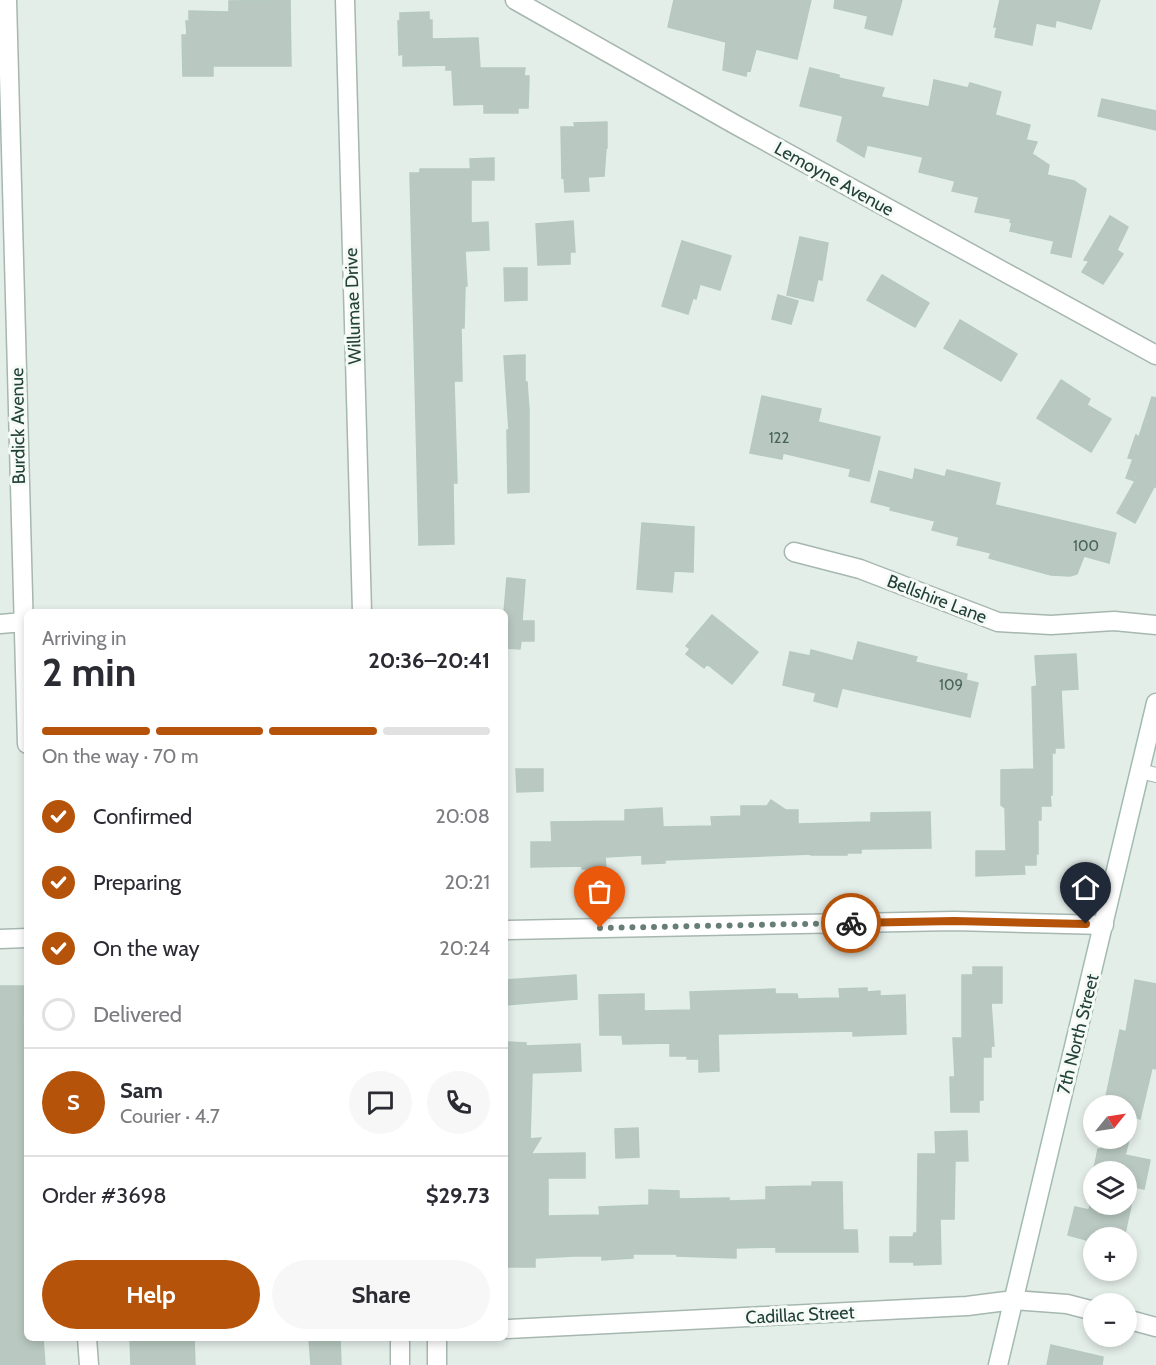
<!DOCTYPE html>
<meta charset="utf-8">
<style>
body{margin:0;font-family:Cabin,sans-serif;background:#f7f7f7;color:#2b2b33;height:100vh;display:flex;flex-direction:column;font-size:22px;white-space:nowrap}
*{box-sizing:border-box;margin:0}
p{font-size:20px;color:#7c7c81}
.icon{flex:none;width:33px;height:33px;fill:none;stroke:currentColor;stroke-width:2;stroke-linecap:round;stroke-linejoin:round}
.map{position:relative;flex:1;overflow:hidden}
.panel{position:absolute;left:24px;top:609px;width:484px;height:732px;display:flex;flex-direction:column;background:#fff;border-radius:9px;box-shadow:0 3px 9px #0003}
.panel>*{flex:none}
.needle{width:39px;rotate:60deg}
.tools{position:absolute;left:1083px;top:1095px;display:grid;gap:12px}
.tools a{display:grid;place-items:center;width:54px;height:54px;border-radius:50%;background:#fff;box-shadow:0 3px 9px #0003;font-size:30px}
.pin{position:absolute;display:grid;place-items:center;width:51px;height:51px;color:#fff;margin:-62px -26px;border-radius:50% 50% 50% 0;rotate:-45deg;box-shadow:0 0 6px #0007}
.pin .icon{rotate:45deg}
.courier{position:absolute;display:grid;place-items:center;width:60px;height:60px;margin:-30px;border:4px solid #b45309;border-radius:50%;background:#fff;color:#222;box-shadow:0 2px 8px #0007}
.headline em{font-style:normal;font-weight:700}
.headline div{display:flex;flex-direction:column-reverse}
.headline{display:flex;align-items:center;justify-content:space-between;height:102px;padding:0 18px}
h1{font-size:39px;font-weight:700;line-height:45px}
.bar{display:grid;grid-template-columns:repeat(4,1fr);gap:9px 6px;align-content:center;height:72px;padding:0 18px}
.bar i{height:8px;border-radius:4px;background:#e1e1e2}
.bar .active{background:#b45309}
.bar p{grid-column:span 4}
.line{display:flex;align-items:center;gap:15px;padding:0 18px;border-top:2px solid #e1e1e2}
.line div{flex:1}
.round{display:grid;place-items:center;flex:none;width:63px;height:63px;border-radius:32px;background:#f7f7f7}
ol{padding:0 18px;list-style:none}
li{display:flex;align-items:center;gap:18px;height:66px}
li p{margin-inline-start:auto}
li .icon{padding:6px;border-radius:50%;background:#b45309;color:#fff;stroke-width:4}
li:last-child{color:#7c7c81}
li i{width:33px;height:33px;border:3px solid #e1e1e2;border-radius:50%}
.primary-button{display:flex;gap:12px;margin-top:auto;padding:12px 18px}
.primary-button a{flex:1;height:69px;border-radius:36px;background:#b45309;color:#fff;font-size:24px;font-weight:700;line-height:69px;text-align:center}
.primary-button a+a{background:#f7f7f7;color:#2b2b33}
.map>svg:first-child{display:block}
</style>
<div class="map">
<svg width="1156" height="1365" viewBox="0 0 1156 1365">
<rect width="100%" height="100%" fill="#e4eee9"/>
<!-- building -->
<path fill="#b9c9c2" stroke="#b6c9c0" stroke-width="1.5" d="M290,0L291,66H213V76H183L182,35H187L186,21H189V11L229,12V1Z
M674,0H811L797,59L756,49L750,71L747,70L746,76L723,70L726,42L668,27Z
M835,0H902L892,35L865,28L868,16L834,8Z
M1000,0H1100L1091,29L1056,20L1055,27L1036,23L1032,45L995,37L997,27H994Z
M429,12V20H432V39L478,38L480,68H525L524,76H529L528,108H518V113H484V104L454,105L452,70H446V65L403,66V54L399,55L398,21H400V13Z
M810,68L839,75V78L884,88L881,97L929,107L934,80L968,88L970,83L1001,92L995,115L1030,125L1026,140L1037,142L1032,154L1049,165L1047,175L1074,181L1086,189L1071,257L1051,253L1054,241L1010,231L1012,223L1010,222L1011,219L975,212L979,197L952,191L955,181L919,172L923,157L867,145L864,157L837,141L843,116L800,106Z
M1102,99L1156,111V130L1098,116Z
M607,122V148H606L604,176L588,177L589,191L565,192L564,177L562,178L561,127H575L574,123Z
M494,158V180H471L470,159Z
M420,169H471V223L488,222L489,250L465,251L467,286H465L464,328H461L462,381H454L457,483H453L454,544L419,545L410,173H420Z
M1110,216L1128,227L1117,250L1123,254L1103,284L1082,272L1089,261L1084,260Z
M573,221L575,252H570V264L538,265L536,224Z
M800,237L828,243L822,280L818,279L813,301L787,295Z
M682,241L731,256L720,290L700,284L696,299L693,298L688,314L662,306Z
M504,268H527V300L505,301Z
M882,275L929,303L915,327L867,300Z
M778,295L798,301L791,324L772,319Z
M960,320L1017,354L1001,381L944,348Z
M525,355V382H527L529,411V492L508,493L507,430H509L504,356Z
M1061,380L1090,399L1087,405L1111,419L1091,452L1037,418Z
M762,396L821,409L818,422L880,437L869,481L849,476L851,469L783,453L782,459L750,453Z
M1152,397L1156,398V487H1154L1135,523L1117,513L1135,481L1126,478L1133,459L1128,458L1136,435L1139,437Z
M915,469L945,477L947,470L1000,483L995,505L1116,533L1109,563L1084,556L1077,574L1070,576L1051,575L989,558L991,553L957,545L959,537L932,530L935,521L890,510L891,507L871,502L879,471L913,480Z
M642,523L694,527L693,572L674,571L672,592L637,589Z
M507,578L525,580L522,621H534V641H521L520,649L506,648V612H504Z
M712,615L758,652L732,684L707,664L704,668L686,654L690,649L686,646Z
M858,642L917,657L915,662L967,674L966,680L978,683L970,717L842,688L837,707L814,701L816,693L783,685L790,652L810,656L811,650L853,661Z
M1076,654L1078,689L1061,690L1064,748H1055V753H1052V795H1050L1051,806H1041V820H1038V854H1036V865H1024L1025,874L976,876V851H1006L1005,808L1001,805V770L1034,769L1032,687L1037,686L1035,656Z
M516,769H543V791L517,792Z
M771,800L786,810H798V824L871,822V813L930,812L931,848L861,849V853H847V855H811V854L665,860V863L642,864V855L605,857L606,869H582V866L531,867V842H552L551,822L625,821V810L662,808L663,827L712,826L711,817L741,816V806H767Z
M973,967H1002V1003H991L994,1046H991V1057H983V1100H979V1112H951L950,1077H955L953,1038H962V975H973Z
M576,975L577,999L506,1005V980Z
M1135,980L1156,984V1069L1152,1068L1140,1119L1135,1117L1125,1155L1150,1160L1144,1189L1135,1187L1124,1238H1094V1242L1068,1235L1075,1207L1089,1210L1094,1187V1204H1126V1172H1096L1097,1169H1094L1098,1149H1101L1103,1138H1126V1106H1104L1120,1030L1126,1032Z
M0,986H27V1017L23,1018L24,1063H27V1338H43L45,1365H0Z
M867,988V992L880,991V996L905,995L906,1034L853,1036V1031L718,1034L719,1071L699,1072V1059H687V1056H670V1043L623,1044L622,1035H600L599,995L644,994V1011L691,1010L690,992L775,989V994H797L798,999L840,998L839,989Z
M506,1042L526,1043V1046L580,1044L581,1071L532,1073L530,1139L541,1138L531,1154L585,1153V1178H548V1216L600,1215L599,1207L649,1205V1190L679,1191V1199L729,1198V1201L766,1200V1187L812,1186V1182H842L843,1230H857L858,1252H776V1247L736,1248V1258L677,1256V1254H633V1258L602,1260V1256H574L535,1258V1267H506Z
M638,1128L639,1157L616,1158L615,1129Z
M967,1131L968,1161H955L954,1219H940L941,1264L914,1265V1262H890V1237H913L914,1233H917L918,1154H936L935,1132Z
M130,1338H194L195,1365H131Z
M309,1338H340L341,1365H311Z
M1051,1345L1103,1357L1102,1365H1047Z"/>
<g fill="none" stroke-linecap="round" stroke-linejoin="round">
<defs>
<path id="lane" d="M1140,771L1156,775"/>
<path id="street" d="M7,0L27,744
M345,0L362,612
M515,0L736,125L1156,355
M794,552L860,569L998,622L1051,625L1114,621L1156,625
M0,624L23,622
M506,930L954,921L1104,925
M0,939L27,938
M1126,1319L1156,1327
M506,1329L967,1306L1014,1300L1067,1304L1094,1311
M87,1338L89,1365
M400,1338V1365
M437,1338V1365"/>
<path id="secondary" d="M998,1365L1156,703"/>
</defs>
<!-- lane casing -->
<use href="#lane" stroke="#a6b7b0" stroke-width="16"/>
<!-- street casing -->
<use href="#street" stroke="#a6b7b0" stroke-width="21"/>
<!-- secondary casing -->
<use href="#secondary" stroke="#a1bbb1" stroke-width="21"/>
<!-- lane -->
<use href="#lane" stroke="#fff" stroke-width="14"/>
<!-- street -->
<use href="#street" stroke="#fff" stroke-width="18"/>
<!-- secondary -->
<use href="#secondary" stroke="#fff" stroke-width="18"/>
</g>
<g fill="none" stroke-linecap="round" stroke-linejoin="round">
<!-- done -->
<path stroke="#667e76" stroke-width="6" stroke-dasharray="0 10.8" d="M600,928L851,923"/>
<!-- route -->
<path stroke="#b45309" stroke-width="8" d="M851,923L954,921L1086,924"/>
</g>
<g text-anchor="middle" stroke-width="6" stroke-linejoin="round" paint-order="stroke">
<!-- number labels -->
<g font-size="15" fill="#48635a">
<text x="779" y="443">122</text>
<text x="1086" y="551">100</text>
<text x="951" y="690">109</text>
</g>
<!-- street labels -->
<g font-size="18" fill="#224138" stroke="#f5faf7">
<text transform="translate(834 179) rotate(29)" y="6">Lemoyne Avenue</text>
<text transform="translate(353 306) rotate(-92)" y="6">Willumae Drive</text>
<text transform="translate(18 426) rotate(-91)" y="6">Burdick Avenue</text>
<text transform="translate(937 599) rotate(21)" y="6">Bellshire Lane</text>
<text transform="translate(1078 1034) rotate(-76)" y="6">7th North Street</text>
<text transform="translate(800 1315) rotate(-3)" y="6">Cadillac Street</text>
</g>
</g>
</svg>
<div class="tools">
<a><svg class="needle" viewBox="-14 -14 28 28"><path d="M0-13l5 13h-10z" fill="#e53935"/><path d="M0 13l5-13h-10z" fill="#7c7c81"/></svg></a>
<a><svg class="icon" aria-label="layers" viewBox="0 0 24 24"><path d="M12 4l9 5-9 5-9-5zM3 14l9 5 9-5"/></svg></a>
<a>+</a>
<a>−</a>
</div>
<div class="pin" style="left:600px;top:928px;background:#ea580c"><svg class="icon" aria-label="bag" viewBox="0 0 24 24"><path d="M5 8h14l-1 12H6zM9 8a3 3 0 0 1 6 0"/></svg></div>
<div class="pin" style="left:1086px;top:924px;background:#1f2937"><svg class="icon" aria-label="home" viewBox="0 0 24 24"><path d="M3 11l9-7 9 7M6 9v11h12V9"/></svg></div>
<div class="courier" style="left:851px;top:923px"><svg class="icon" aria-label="bike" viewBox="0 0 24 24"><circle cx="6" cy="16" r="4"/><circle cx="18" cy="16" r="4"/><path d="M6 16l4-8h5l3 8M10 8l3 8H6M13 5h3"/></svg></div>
<section class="panel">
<div class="headline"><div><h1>2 min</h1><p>Arriving in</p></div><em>20:36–20:41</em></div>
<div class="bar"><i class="active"></i><i class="active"></i><i class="active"></i><i></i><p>On the way · 70 m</p></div>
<ol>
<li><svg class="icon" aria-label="check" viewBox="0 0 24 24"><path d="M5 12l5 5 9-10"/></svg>Confirmed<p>20:08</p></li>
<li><svg class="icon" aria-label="check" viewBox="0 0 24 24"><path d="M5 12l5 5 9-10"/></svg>Preparing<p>20:21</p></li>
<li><svg class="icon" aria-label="check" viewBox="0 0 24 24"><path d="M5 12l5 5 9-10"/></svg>On the way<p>20:24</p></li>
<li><i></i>Delivered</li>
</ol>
<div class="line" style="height:108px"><b class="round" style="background:#b45309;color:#fff">S</b><div><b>Sam</b><p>Courier · 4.7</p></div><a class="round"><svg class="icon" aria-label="chat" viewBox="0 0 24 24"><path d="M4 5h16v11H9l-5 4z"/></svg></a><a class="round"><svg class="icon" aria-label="phone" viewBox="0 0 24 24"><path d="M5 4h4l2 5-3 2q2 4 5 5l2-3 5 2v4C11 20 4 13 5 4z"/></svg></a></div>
<div class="line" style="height:78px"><div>Order #3698</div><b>$29.73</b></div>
<div class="primary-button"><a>Help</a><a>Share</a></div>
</section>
</div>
